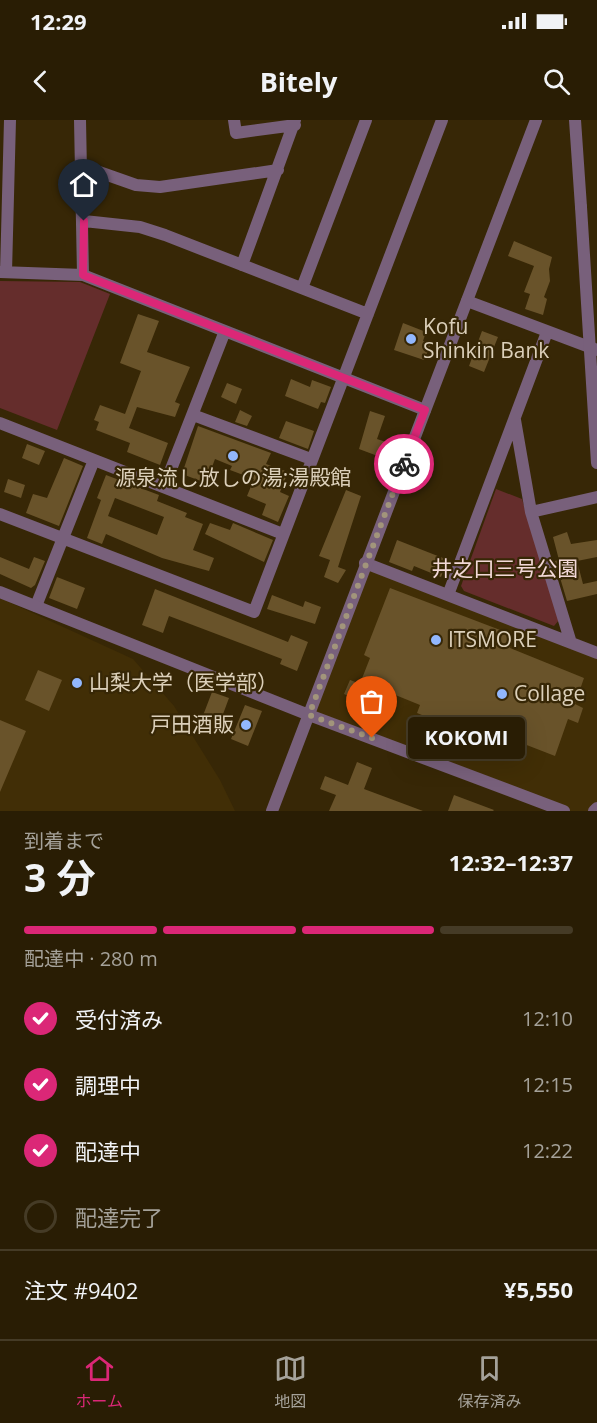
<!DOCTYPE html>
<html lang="ja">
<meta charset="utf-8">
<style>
body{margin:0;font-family:"Open Sans","Noto Sans JP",sans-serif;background:#352a13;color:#f1f3f6;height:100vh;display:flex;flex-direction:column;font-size:22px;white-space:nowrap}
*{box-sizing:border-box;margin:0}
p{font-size:20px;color:#a5a29a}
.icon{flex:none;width:33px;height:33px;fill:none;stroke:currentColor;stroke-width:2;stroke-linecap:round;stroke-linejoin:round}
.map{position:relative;height:691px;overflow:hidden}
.drawer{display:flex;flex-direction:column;background:#291d04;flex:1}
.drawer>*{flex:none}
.pin{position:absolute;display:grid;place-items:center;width:51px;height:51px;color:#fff;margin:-62px -26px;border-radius:50% 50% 50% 0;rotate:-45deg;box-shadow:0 0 6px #0007}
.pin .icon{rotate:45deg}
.courier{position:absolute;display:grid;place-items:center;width:60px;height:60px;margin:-30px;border:4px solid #db2777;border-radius:50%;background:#fff;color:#222;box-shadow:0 2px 8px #0007}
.bubble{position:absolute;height:42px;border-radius:6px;background:#291d04;box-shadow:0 6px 24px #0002,0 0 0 2px #453b26;font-size:20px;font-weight:700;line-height:42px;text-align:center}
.overview em{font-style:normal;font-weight:700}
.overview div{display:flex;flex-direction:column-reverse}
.overview{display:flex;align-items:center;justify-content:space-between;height:102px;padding:0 24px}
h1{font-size:39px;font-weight:700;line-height:45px}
.bar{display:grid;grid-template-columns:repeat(4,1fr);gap:9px 6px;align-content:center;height:72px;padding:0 24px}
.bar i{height:8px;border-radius:4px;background:#453b26}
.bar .active{background:#db2777}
.bar p{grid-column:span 4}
.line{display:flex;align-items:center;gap:15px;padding:0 24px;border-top:2px solid #453b26}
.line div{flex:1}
ol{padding:0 24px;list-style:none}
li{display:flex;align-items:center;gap:18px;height:66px}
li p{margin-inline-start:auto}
li .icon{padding:6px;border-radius:50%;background:#db2777;color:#fff;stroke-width:4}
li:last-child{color:#a5a29a}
li i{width:33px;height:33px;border:3px solid #453b26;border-radius:50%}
.status{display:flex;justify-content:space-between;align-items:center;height:42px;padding:0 30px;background:#291d04;direction:ltr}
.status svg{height:16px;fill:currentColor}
header{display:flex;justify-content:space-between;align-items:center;height:78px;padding:0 24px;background:#291d04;font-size:27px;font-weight:700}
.dock{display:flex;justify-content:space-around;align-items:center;height:84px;border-top:2px solid #453b26;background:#291d04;font-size:16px;color:#a5a29a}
.dock a{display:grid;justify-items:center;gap:3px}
.dock .active{color:#db2777}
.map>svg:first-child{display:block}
</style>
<div class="status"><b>12:29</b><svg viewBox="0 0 49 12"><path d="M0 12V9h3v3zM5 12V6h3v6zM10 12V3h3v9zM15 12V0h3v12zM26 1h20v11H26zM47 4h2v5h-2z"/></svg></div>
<header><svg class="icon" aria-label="back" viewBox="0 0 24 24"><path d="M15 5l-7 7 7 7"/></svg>Bitely<svg class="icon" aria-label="search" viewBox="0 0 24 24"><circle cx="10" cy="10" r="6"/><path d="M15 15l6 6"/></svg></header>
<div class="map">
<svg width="597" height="691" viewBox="0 0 597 691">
<rect width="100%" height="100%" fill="#372706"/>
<!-- built -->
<path fill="#412e06" d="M365,443L597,533V688L594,691H564L309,595Z
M0,478L133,539L174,586L220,660L235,691H0Z"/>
<!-- green -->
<path fill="#652d2c" d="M0,161L80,162L110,174L57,310L0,288Z
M496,369L522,379L559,500L554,506L464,471L461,466Z"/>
<!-- building -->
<path fill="#69532a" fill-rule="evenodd" d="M514,121L552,137L549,149L550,161L544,177L547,179L543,195L525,189L530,174L524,172L534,146L508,136Z
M138,194L159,201L147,232L190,247L175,282L180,284L175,297L137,287L129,308L168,323L160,345L127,332L130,323L96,310L99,302L94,300L100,285L125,294L141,251L120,243Z
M403,203L426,212L423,221L431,224L424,240L394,230Z
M482,211L498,217L484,252L469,246Z
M291,259L310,267L312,260L331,267L325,283L321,282L318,289L285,276Z
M227,263L242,269L236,284L221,277Z
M240,290L252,296L247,306L235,302Z
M370,291L385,296L377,319L389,323L383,338L359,329Z
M286,301L314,311L308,329L279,318Z
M198,306L271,333L266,344L288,352L280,372L289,376L278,402L262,395L266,384L247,376L254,359L230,350L232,346L215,339L206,363L182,354Z
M27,324L45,331L39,345L22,338Z
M64,338L83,346L59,406L26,393L33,374L47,378Z
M106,355L159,375L157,381L187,393L185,397L203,404L193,430L214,438L209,451L162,438L106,414L102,424L87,418L101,380L97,378ZM115,378L164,397L157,415L108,396Z
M8,359L25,365L21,378L4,372Z
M346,370L361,376L338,447L346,450L338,463L324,457L330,440L319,436Z
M210,403L230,410L233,403L273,420L264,442L205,414Z
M567,412L571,424L597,420V437L577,441L583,464L597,461V474L567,481L555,441L559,440L553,417Z
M397,420L448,440L441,457L414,446L412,451L389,442Z
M0,437L29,449L34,437L45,441L35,465L31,468L0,454Z
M57,457L85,468L77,489L49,478Z
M390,468L513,515L510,528L584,558L575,584L583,588L578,603L568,599L555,636L478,606L474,616L464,612L417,593L420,585L361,561L370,538L364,535Z
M155,469L288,522L291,515L308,522L297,551L280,544L282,539L169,496L163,513L142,505Z
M272,475L303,487L305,481L321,487L315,504L267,489Z
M38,550L62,560L49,591L25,580Z
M350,560L366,566L360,581L344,574Z
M212,572L229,578L216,613L199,606Z
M245,585L262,591L248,626L231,619Z
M0,600L26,611L0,672Z
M357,642L372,648L364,669L423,691H329L336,675L320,669L325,656L348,665Z
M454,675L494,690L493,691H448Z"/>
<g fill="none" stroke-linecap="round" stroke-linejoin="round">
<!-- minor -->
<path stroke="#78607b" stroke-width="12" d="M80,0L83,155
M234,0L236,13L295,5
M575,0L581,87
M82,46L136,65L160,67L278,50
M84,101L140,107L165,115L368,194
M242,145L295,0
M0,152L83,155L425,290
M6,152L10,0
M302,168L366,0
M467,181L597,230
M193,295L311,339
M515,300L531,392L571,523
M0,303L283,414
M164,367L225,211
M531,392L597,377
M0,394L254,492L442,0
M365,443L597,533
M448,475L547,212
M36,486L94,340
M594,691L597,688"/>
<!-- tertiary -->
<path stroke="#78607b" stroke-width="12" d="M581,87L597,343
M0,472L309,595L564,691
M272,691L536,0"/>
</g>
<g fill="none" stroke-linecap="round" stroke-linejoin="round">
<!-- done -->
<path stroke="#a2957b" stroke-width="6" stroke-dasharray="0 10.8" d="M372,618L309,595L404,344"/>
<!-- route -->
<path stroke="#db2777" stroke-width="8" d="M84,101L83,155L425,290L404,344"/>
</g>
<!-- markers -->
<g fill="#92b7fd" stroke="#372706" stroke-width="2">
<circle cx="411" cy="219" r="6"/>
<circle cx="233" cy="336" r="6"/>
<circle cx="436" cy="520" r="6"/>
<circle cx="77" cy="563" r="6"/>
<circle cx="502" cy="574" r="6"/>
<circle cx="246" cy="605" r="6"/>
</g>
<g text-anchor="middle" stroke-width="4.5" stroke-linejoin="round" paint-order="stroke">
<!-- poi labels -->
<g font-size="21" fill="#dcd0ba" stroke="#372706" text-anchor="start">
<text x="423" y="214">Kofu<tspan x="423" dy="24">Shinkin Bank</tspan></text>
<text x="233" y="365" text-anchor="middle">源泉流し放しの湯;湯殿館</text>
<text x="448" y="527">ITSMORE</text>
<text x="89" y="570">山梨大学（医学部）</text>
<text x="514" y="581">Collage</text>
<text x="234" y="612" text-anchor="end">戸田酒販</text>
</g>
<!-- park labels -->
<g font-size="21" fill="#f2d8d7" stroke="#372706">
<text x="505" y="456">井之口三号公園</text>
</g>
</g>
</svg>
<div class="pin" style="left:372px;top:618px;background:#ea580c"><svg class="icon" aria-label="bag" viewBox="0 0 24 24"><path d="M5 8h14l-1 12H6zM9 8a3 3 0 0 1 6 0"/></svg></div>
<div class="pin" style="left:84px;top:101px;background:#1f2937"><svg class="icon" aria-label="home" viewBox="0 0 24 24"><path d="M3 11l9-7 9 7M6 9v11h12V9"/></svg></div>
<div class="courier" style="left:404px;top:344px"><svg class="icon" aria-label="bike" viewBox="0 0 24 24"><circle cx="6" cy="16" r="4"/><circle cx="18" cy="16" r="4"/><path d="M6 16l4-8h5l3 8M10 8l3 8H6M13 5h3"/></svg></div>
<div class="bubble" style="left:408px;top:597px;width:117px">KOKOMI</div>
</div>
<section class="drawer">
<div class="overview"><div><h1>3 分</h1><p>到着まで</p></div><em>12:32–12:37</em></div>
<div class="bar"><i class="active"></i><i class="active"></i><i class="active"></i><i></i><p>配達中 · 280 m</p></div>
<ol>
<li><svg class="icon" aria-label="check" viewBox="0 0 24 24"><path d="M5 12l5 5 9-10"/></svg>受付済み<p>12:10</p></li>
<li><svg class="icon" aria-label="check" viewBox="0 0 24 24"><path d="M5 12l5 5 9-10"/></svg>調理中<p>12:15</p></li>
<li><svg class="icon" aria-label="check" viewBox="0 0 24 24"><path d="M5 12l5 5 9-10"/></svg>配達中<p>12:22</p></li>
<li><i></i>配達完了</li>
</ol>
<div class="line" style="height:78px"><div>注文 #9402</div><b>¥5,550</b></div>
</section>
<nav class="dock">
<a class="active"><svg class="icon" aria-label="home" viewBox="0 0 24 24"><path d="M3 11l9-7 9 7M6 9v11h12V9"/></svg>ホーム</a>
<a><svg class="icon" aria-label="map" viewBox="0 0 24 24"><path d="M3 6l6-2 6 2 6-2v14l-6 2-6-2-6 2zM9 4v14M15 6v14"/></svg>地図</a>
<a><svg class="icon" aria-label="saved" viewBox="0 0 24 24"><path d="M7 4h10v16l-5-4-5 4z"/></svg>保存済み</a>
</nav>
